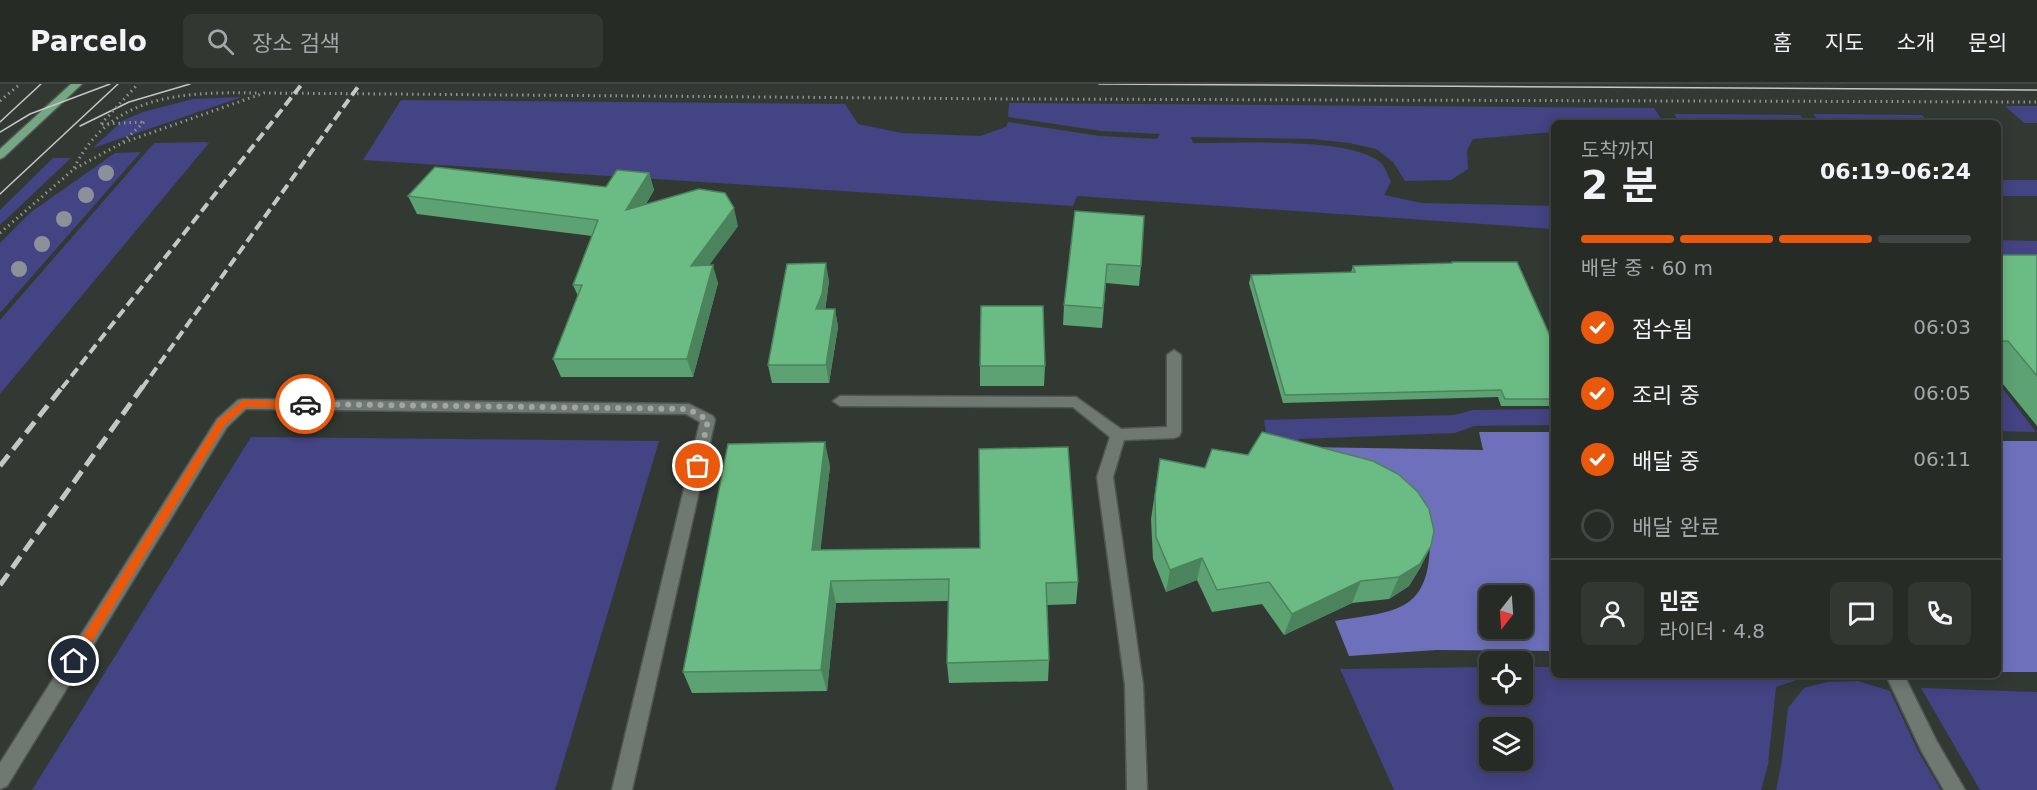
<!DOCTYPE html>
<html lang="ko">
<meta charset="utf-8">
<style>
body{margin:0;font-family:"DejaVu Sans","Noto Sans KR",sans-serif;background:#323732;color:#f1f3f6;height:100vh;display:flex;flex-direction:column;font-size:22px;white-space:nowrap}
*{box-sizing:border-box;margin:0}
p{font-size:20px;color:#a4a7a7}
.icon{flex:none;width:33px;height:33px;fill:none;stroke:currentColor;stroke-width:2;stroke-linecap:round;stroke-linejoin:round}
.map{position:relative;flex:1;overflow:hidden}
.side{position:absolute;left:1551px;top:36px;width:450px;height:558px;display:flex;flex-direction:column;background:#262b26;border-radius:9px;box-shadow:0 3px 15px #0003,0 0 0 2px #424743}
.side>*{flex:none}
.needle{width:39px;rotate:197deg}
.buttons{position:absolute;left:1479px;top:501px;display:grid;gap:12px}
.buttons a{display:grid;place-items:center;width:54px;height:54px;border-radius:9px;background:#262b26;box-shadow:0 3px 15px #0003,0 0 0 2px #424743;font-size:30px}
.pin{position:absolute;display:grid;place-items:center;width:51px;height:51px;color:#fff;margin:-26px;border:3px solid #fff;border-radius:50%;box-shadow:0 2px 6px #0007}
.courier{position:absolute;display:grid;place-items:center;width:60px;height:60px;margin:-30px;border:4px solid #ea580c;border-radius:50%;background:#fff;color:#222;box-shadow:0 2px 8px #0007}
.summary em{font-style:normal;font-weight:700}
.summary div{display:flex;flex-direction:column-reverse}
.summary{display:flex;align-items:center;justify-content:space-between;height:102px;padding:0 30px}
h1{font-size:39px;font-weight:700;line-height:45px}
.bar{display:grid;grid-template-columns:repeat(4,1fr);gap:9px 6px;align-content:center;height:72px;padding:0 30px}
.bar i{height:8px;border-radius:4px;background:#424743}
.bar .current{background:#ea580c}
.bar p{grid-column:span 4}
.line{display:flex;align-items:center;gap:15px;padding:0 30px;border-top:2px solid #424743}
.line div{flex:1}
.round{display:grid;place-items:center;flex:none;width:63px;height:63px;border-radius:9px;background:#323732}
ol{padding:0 30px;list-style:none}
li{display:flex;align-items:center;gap:18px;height:66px}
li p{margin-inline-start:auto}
li .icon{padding:6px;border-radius:50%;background:#ea580c;color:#fff;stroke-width:4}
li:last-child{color:#a4a7a7}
li i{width:33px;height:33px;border:3px solid #424743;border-radius:50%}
header{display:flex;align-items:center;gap:36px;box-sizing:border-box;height:84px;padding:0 30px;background:#262b26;border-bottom:2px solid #424743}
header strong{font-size:28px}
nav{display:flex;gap:33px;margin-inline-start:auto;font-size:21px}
.search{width:420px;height:54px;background:#323732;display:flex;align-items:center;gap:15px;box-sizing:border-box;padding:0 21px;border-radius:9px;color:#a4a7a7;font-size:22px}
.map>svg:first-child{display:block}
</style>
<header>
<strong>Parcelo</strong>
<div class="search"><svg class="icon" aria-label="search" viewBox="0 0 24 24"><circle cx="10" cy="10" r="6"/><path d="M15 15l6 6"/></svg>장소 검색</div>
<nav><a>홈</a><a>지도</a><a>소개</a><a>문의</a></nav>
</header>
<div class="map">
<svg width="2037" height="706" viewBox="0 0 2037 706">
<rect width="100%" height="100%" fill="#323933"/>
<!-- green -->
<path fill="#444383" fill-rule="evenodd" d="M242,13L93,64L122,37L143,28L193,15Z
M401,16L845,20L858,40L902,49L980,52L1006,43L1008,38L1100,52L1157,55L1160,50L1102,47L1008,33L1009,19L1654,24L1664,39H1554V48L1473,55L1467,66L1468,85L1451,96L1405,97L1393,78L1376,65L1349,59L1313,55L1191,53L1193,59C1235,60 1349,52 1380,78C1385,82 1388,92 1391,98L1384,111L1422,119L1554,122V145L1077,112L1073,122L363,76Z
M2005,22H2037V39H2024Z
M1674,30L1800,31L1807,39H1680Z
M1813,30L1922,31L1929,39H1820Z
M205,58L209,59L0,310V236L154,59Z
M141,68L0,229V159L31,128L115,69Z
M53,74H71L0,141V126Z
M1998,96H2037V112H1998Z
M1998,156L2037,157V179L1998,176Z
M1998,305H2003L2036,348L1998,347Z
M1554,325V341L1474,342L1455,349L1299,355L1301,374L1269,372L1264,336L1454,331L1473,326Z
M251,353L659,357L555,706H32Z
M1489,583L1490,610H1522L1523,583H1554V591H1812L1776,603L1768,681L1761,706H1394L1340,585ZM1490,644H1522V676H1490Z
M1858,597L1890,607L1918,667L1941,706H1776L1781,682L1788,624L1804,604L1827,598Z
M1921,604L2037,608V706H1980Z"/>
<!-- water -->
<path fill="#6e70bc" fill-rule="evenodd" d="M1479,348H1554V567L1436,566L1349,572L1335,537C1392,527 1428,531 1430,461L1307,363L1483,366ZM1490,512H1522V544H1490Z
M1998,357H2037V588H1998Z"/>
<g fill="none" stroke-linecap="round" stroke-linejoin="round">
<defs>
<path id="lane" d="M1174,266L1181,271V348L1179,352L1174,354L1124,356L1113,393L1143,601L1147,706H1127L1125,601L1097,393L1110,353L1073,323L840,322L833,317L840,312L1076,313L1121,345L1167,343V271Z
M243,315L689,320L713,332L715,336L632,706H612L700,338L686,330L246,325L227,343L7,702L0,705V679L217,335L238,316Z
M1886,591H1904L1936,656L1965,706H1944L1922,668Z"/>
<path id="primary" d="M71,0H82L4,73L0,75V65Z"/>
</defs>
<!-- lane casing -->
<use href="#lane" stroke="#505651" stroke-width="3"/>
<!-- primary casing -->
<use href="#primary" stroke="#505651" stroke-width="3"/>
<!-- path -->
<path stroke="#8d938e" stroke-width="3" stroke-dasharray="1.5 4" stroke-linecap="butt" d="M0,17L20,0
M123,58L144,38
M74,84C112,8 186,8 260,9
M0,149L74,85L122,59L264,9L1014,15L2037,18"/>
<!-- lane -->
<use href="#lane" fill="#707872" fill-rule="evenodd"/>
<!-- primary -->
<use href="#primary" fill="#75a784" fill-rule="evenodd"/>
<!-- tram -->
<path stroke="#c3c8c4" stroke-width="1.5" d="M1099,0L2037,6
M0,38L41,0
M80,42L129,18L190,0
M0,48L30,30L110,0
M0,110L118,0"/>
<!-- rail-far1 -->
<path stroke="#c3c8c4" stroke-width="4" stroke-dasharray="10 5" stroke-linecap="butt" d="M62,304L302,0
M142,304L360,0"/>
<!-- rail -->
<path stroke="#c3c8c4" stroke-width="5" stroke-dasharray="14 7" stroke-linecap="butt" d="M0,382L63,302
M0,501L143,302"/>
<!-- path-bridge -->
<path stroke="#8d938e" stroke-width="3" stroke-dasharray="1.5 4" stroke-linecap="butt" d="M101,40L138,0
M102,40L144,38"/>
</g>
<!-- trees -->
<g fill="#8c9099">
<circle cx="106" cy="89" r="8"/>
<circle cx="86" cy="111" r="8"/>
<circle cx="64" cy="135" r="8"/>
<circle cx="42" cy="160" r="8"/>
<circle cx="19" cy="185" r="8"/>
</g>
<!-- wall -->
<path fill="#5ca272" d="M649,89L654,106L646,120L738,142L709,181L718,199L693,293H561L553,275L578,212L573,201L592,152L417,130L408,112L606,103Z
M1075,127L1141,182L1139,202L1106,199L1102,244L1063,241L1064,221Z
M1998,171H2037V342L1998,294Z
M1452,178L1554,261V322H1501L1498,313L1283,319L1249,199L1251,191L1351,188L1353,182L1451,179Z
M829,197L825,225H835L838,243L829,299H772L768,281Z
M980,282H1045L1044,302H980Z
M1248,371L1431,462L1420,484L1409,502L1389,515L1352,519L1284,551L1262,520L1212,528L1197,496L1166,508L1153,475L1151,435L1160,375L1205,384Z
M830,382L820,466L1078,498L1076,520L1047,521L1049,576L1048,597L949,599L947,579L948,517L836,519L827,607L692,609L683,588Z"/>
<!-- shaded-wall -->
<path fill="#4b845c" d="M649,89L654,106L632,144L626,126Z
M734,124L738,142L696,199L691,182Z
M826,179L829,197L825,228L816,225Z
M713,181L718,199L693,293L687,275Z
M835,225L838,243L829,299L826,281Z
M825,358L830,382L818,489L812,466Z
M1431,462L1420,484L1409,502L1389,515L1399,493Z
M1202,474L1197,496L1166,508L1170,486Z
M831,497L836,519L827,607L821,586Z
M1361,497L1352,519L1284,551L1292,530Z"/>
<!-- building -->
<path fill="#6bbc84" stroke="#4b845c" stroke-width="1.5" d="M435,83L606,103L617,86L649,89L626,126L699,105L725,109L734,124L691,182L713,181L687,275H553L582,201H573L598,136L408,112Z
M1075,127L1144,132L1141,182L1107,180L1103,224L1064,221Z
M1998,171H2037V292L2008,257H1998Z
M1452,178H1517L1554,261V315H1505L1501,306L1285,311L1251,191L1355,188L1353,182L1452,179Z
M826,179L822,210L816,225H835L826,281H768L787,180Z
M981,222H1043L1045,282H980Z
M1262,348L1373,377L1398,390L1418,408L1429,425L1434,447L1431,462L1420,480L1399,493L1361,497L1292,530L1269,498L1217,506L1202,474L1170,486L1156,453L1155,412L1160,375L1205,384L1212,365L1248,371Z
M825,358L812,466L980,464L979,365L1068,363L1078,498L1046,499L1049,576L947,579L949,495L831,497L821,586L683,588L728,360Z"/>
<!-- route -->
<path fill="#ea580c" d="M243,316L305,317L310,320L305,324L246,323L225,341L78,580H70V573L218,336Z"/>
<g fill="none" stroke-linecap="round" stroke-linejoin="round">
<!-- done -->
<path stroke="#a0a6a2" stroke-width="6" stroke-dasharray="0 10.8" d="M305,320L688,325L708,336L698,382"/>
</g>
</svg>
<div class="buttons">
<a><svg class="needle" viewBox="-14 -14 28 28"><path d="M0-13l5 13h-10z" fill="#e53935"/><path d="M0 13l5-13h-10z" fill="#a4a7a7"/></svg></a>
<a><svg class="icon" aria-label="locate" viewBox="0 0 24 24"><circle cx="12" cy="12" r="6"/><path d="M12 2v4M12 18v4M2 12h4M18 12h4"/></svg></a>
<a><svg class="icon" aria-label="layers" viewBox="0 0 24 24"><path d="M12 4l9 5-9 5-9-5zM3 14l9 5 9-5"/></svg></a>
</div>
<div class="pin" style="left:698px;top:382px;background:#ea580c"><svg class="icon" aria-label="bag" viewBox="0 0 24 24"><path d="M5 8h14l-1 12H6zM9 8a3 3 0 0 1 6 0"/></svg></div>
<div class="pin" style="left:74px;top:577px;background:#1f2937"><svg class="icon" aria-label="home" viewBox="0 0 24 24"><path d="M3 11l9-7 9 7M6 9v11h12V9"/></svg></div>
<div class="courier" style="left:305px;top:320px"><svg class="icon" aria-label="car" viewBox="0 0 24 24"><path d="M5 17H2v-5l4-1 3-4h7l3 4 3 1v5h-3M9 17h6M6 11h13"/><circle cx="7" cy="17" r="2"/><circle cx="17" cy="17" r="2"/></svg></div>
<section class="side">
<div class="summary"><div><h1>2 분</h1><p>도착까지</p></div><em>06:19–06:24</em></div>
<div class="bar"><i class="current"></i><i class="current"></i><i class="current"></i><i></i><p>배달 중 · 60 m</p></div>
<ol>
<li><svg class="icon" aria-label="check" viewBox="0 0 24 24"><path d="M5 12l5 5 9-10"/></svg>접수됨<p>06:03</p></li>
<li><svg class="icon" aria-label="check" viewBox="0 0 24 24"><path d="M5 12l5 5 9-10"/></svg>조리 중<p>06:05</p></li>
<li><svg class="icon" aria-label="check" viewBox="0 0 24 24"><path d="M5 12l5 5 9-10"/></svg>배달 중<p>06:11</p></li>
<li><i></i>배달 완료</li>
</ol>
<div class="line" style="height:108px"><a class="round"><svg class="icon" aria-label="person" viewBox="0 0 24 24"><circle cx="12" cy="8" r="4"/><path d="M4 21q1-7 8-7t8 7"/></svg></a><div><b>민준</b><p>라이더 · 4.8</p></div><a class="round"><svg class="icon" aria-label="chat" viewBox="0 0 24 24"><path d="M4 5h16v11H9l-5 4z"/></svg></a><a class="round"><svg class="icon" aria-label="phone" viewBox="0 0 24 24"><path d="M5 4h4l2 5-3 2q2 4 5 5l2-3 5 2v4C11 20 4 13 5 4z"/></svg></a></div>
</section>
</div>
